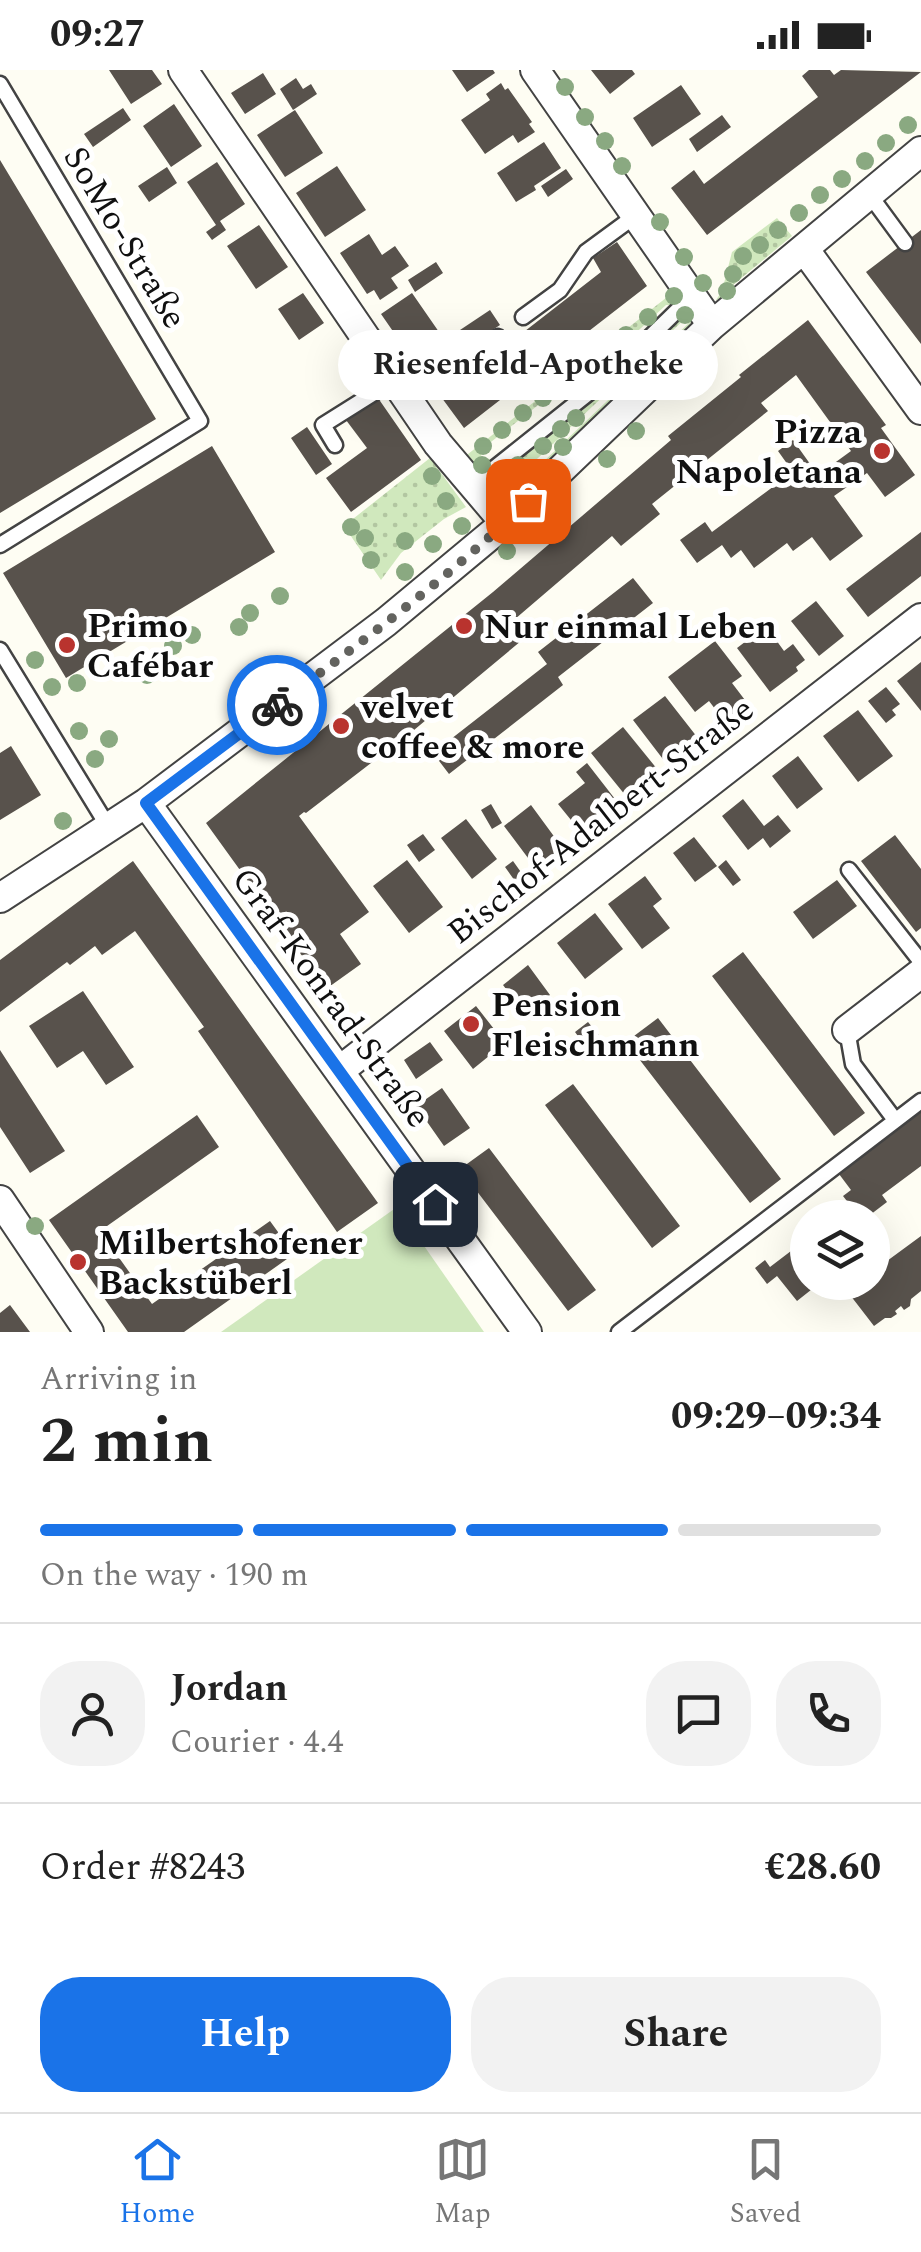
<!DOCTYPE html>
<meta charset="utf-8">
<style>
body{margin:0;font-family:Spectral,serif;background:#f2f2f2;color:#222;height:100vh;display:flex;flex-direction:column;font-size:38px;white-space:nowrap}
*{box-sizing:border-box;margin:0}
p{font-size:32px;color:#767676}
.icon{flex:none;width:55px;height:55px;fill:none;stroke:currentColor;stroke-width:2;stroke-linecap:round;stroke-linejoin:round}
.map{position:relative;height:1262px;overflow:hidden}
.drawer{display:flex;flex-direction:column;background:#fff;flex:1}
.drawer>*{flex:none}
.controls{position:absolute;left:790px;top:1130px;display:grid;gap:20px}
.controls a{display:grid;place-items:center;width:100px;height:100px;border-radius:50%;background:#fff;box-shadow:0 10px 40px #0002;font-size:50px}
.pin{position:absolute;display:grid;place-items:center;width:85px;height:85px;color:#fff;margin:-42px;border-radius:20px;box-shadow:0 5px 15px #0006}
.courier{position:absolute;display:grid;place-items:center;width:100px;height:100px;margin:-50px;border:8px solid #1a73e8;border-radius:50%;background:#fff;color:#222;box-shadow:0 2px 12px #0007}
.bubble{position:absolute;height:70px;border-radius:35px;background:#fff;box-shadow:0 10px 40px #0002;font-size:32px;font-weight:700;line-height:70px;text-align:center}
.headline em{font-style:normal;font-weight:700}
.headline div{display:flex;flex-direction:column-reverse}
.headline{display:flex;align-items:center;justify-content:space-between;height:170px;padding:0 40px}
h1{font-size:65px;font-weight:700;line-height:75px}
.bar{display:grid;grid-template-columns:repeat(4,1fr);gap:15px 10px;align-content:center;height:120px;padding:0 40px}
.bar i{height:12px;border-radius:8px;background:#e0e0e0}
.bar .current{background:#1a73e8}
.bar p{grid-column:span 4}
.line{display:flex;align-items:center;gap:25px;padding:0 40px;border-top:2px solid #e0e0e0}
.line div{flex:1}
.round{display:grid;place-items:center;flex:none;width:105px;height:105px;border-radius:40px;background:#f2f2f2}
.action{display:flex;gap:20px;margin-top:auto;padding:20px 40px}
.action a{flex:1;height:115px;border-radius:40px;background:#1a73e8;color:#fff;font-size:40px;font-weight:700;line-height:115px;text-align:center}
.action a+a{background:#f2f2f2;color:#222}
.status{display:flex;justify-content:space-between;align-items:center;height:70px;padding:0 50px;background:#fff;direction:ltr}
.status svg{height:28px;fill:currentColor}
.tab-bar{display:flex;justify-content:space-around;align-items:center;height:140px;border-top:2px solid #e0e0e0;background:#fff;font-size:28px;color:#767676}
.tab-bar a{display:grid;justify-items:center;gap:5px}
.tab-bar .current{color:#1a73e8}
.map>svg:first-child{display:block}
</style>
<div class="status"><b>09:27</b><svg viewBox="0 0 49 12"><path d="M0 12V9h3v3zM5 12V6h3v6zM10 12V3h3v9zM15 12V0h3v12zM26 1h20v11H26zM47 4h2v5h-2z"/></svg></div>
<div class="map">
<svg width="921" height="1262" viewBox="0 0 921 1262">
<defs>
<pattern id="grass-dots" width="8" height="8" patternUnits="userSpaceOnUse" patternTransform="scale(2.5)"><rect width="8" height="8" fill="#d0e8bd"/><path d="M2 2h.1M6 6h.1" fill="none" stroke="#b2c6a1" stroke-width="1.8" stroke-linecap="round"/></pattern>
</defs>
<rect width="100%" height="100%" fill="#fefdf3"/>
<!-- grass -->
<path fill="url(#grass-dots)" d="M777,148L792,166L733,215V225L716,230L722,221L732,182Z
M676,220L679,224L674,235H666L615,282V291L608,298L588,296L482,379L481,388L495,390L481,401L475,402L463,388Z
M683,243L690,244L518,407L493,422L488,414V410L591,330Z
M692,250L688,262L521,419L508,427L498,425L519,415Z
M430,388L466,437L444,449L401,483L381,510L344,456Z"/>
<!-- park -->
<path fill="#d0e8bd" d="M397,1137L484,1262H221Z"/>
<!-- building -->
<path fill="#58524c" d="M109,0H152L162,14L131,34Z
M452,0H493L495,3L467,22Z
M591,0H632L635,4L610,24Z
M809,0H830L834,5L841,0L921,2L707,165L671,118L694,100L704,114L818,27L802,6Z
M263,3L276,24L245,44L231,23Z
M296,8L303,19L311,14L317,24L293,40L280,19Z
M501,13L505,20L508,18L532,52L529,54L535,62L518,73L513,65L485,84L461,50L490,30L486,24Z
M681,15L701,44L652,77L633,48Z
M174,34L202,76L171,97L143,56Z
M123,38L131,50L93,77L84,64Z
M295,40L323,83L285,107L257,65Z
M722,45L731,57L697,82L689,69Z
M544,72L561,98L534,116L536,120L516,132L497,103Z
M0,90L156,349L0,443Z
M217,92L245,134L220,151L226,160L212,170L206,162L216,155L187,112Z
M337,96L366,140L325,167L296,123Z
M167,97L177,113L149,132L138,116Z
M566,99L573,109L548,127L541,116Z
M259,155L288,197L256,219L227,176Z
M921,160V274L866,202Z
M369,164L382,185L395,176L409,196L391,208L398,218L380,230L374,220L367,224L340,183Z
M617,172L647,216L464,358L422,301L449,283L467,306L601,202L593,188Z
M436,192L443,203L415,222L408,210Z
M303,223L324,253L299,270L278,239Z
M412,223L439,262L408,283L381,244Z
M490,240L500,255L464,279L454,264Z
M808,250L886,355L881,358L915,405L885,427L867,403L834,426L863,466L830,491L812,467L793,481L787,473L754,498L741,480L731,488L722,475L697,493L680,470L705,452L712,462L793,402L778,381L793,370L818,405L851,381L796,305L761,333L768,341L652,434L660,444L621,476L612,466L515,549L521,556L513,563L521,571L414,660L306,743L304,742L299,746L369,842L340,864L361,894L326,919L206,753L493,522L671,370L668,366L741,307L739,305Z
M378,328L421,390L351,442L326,408L367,378L346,350Z
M307,357L332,394L316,405L291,368Z
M212,376L275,482L66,608L3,503Z
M921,462V506L868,547L846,519Z
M633,508L653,533L558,607L563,615L449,704L433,683L547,594L538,582Z
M816,531L844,566L819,586L791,551Z
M766,556L784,581L793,574L805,590L796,597L798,601L770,622L737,578Z
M715,571L742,606L732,613L751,638L728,656L709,631L695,642L668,607Z
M921,592V641L897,611Z
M886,617L900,634L892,640L896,645L886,653L868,631Z
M665,626L701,672L669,697L633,650Z
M858,640L893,686L858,712L823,666Z
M623,657L662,705L630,731L591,683Z
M11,676L41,725L0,750V683Z
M798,686L823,719L797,739L772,706Z
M587,693L615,729L604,738L610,746L584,766L558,734L585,713L576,702Z
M743,729L764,756L778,745L791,761L770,778L763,768L748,780L722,746Z
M491,734L502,753L492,759L481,740Z
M531,735L564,780L537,800L504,756Z
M466,749L497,789L472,809L441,768Z
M423,764L435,780L419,792L407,775Z
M895,765L921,799V858L916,862L861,791Z
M694,767L717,796L695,812L673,783Z
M407,790L443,837L409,863L373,816Z
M726,790L741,810L733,816L718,797Z
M133,791L378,1133L337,1162L198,961L204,957L135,861L102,885L95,876L70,895L67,892L0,942V890Z
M513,791L528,812L520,818L505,797Z
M645,806L662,829L653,836L670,858L642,879L608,834Z
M837,810L857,836L813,869L793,842Z
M595,843L623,879L585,909L557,873Z
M743,882L865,1043L834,1066L712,906Z
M528,895L550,925L525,944L503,915Z
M83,921L134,997L106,1015L83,981L57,998L29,956Z
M476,936L505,973L473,999L444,961Z
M658,948L781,1109L750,1133L626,972Z
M588,952L602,969L588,980L575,962Z
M430,972L443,990L416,1009L404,990Z
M0,980L65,1081L30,1103L0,1057Z
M573,1014L680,1156L652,1178L545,1035Z
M442,1018L470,1058L444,1076L416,1036Z
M921,1042V1096L882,1125L887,1132L866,1148H860L843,1126L851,1120L839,1104Z
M197,1045L219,1077L100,1161L152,1234L270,1151L294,1184L184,1262H128L49,1150Z
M489,1078L596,1220L568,1241L460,1099Z
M921,1166V1221L911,1229L910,1236L904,1240L901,1236L895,1241L897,1244L891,1248H885L874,1256L847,1221L848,1213L872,1212V1202Z
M808,1168V1212H821L797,1231L777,1206L767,1214L755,1198L765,1190L770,1197Z
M10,1235L30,1262H0V1243Z"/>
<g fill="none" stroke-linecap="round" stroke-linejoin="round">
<defs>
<path id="service" d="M0,14L200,351L0,475
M869,124L905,173
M523,247L560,220L586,182L635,146
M335,375L323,355L444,279L455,281L465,290L498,267
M472,416L610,306L692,226
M0,580L109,758
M849,800L921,892
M847,960L853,994L895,1050
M619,1262L921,1031"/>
<path id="minor" d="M183,0L438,374L505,453
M535,0L712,255
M805,180L921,340
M146,733L527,1262
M0,828L146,733L386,552L505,453L712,255L921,81
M847,960L921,903
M339,1001L921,548
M0,1130L89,1262"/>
</defs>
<!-- service casing -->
<use href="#service" stroke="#434343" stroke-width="19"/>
<!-- minor casing -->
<use href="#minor" stroke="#434343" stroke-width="32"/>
<!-- service -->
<use href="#service" stroke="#fff" stroke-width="14"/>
<!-- minor -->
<use href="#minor" stroke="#fff" stroke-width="28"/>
</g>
<!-- trees -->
<g fill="#8aa981">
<circle cx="565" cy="17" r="9"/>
<circle cx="585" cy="47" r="9"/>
<circle cx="908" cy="55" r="9"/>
<circle cx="605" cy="71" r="9"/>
<circle cx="886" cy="73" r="9"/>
<circle cx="865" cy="91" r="9"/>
<circle cx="622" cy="96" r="9"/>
<circle cx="842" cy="109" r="9"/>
<circle cx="820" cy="125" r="9"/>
<circle cx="799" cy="143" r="9"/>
<circle cx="660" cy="152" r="9"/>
<circle cx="778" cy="160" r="9"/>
<circle cx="760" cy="175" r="9"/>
<circle cx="743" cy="186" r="9"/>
<circle cx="684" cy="187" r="9"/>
<circle cx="733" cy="204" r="9"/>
<circle cx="703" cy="213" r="9"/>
<circle cx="727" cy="221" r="9"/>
<circle cx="674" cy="226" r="9"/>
<circle cx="685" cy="245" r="9"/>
<circle cx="648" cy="247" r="9"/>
<circle cx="626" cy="265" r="9"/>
<circle cx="605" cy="282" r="9"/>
<circle cx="582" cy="297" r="9"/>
<circle cx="639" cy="304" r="9"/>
<circle cx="562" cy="313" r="9"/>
<circle cx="543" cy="328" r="9"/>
<circle cx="523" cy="343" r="9"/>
<circle cx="576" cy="348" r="9"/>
<circle cx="561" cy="359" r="9"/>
<circle cx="502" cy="360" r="9"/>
<circle cx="636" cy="361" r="9"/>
<circle cx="483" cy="376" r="9"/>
<circle cx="543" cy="376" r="9"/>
<circle cx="563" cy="377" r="9"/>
<circle cx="607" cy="389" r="9"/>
<circle cx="482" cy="395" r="9"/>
<circle cx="518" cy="395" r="9"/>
<circle cx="537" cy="401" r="9"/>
<circle cx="432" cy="406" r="9"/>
<circle cx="497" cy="412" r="9"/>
<circle cx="517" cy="420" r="9"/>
<circle cx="446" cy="431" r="9"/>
<circle cx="552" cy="440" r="9"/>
<circle cx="462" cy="456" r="9"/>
<circle cx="351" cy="457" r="9"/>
<circle cx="530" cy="460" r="9"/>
<circle cx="365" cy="468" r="9"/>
<circle cx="405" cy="471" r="9"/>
<circle cx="433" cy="474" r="9"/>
<circle cx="507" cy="481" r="9"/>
<circle cx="371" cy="490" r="9"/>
<circle cx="405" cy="502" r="9"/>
<circle cx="280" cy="526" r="9"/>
<circle cx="250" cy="543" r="9"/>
<circle cx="239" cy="557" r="9"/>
<circle cx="192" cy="565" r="9"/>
<circle cx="173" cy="576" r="9"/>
<circle cx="35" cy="590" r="9"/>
<circle cx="147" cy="605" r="9"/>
<circle cx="77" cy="613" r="9"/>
<circle cx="52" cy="617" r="9"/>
<circle cx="79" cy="661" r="9"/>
<circle cx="109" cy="669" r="9"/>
<circle cx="95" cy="689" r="9"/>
<circle cx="63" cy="751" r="9"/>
<circle cx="35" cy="1156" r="9"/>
</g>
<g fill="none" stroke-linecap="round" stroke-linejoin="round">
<!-- done -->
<path stroke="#63635f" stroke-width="10" stroke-dasharray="0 18" d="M277,635C363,571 451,506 528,431"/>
<!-- route -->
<path stroke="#1a73e8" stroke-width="12" d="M277,635L146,733L435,1134"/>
</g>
<!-- markers -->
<g fill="#b9332e" stroke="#fff" stroke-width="4">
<circle cx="882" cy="381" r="10"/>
<circle cx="464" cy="556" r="10"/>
<circle cx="67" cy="575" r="10"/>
<circle cx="341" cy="656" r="10"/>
<circle cx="471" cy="954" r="10"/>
<circle cx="78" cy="1192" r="10"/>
</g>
<g text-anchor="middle" stroke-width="10" stroke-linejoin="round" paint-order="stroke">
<!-- street labels -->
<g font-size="35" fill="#101010" stroke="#fff">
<text transform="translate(126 167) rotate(59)" y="12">SoMo-Straße</text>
<text transform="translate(600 750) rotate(-38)" y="12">Bischof-Adalbert-Straße</text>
<text transform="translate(332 927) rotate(54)" y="12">Graf-Konrad-Straße</text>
</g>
<!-- poi labels -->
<g font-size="35" font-weight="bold" fill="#101010" stroke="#fff" text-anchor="start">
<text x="862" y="373" text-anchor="end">Pizza<tspan x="862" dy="40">Napoletana</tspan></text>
<text x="87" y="567">Primo<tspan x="87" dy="40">Cafébar</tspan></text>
<text x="484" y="568">Nur einmal Leben</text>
<text x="361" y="648">velvet<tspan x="361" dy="40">coffee &amp; more</tspan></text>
<text x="491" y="946">Pension<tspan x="491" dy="40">Fleischmann</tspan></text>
<text x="98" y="1184">Milbertshofener<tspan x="98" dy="40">Backstüberl</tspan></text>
</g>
</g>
</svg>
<div class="controls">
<a><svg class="icon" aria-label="layers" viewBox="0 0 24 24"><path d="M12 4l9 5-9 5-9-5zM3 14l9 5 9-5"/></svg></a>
</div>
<div class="pin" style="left:528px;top:431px;background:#ea580c"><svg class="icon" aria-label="bag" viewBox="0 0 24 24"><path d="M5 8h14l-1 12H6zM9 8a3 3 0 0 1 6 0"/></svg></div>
<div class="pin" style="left:435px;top:1134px;background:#1f2937"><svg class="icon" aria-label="home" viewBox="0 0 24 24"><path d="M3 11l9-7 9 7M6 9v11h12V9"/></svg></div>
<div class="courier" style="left:277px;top:635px"><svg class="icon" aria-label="bike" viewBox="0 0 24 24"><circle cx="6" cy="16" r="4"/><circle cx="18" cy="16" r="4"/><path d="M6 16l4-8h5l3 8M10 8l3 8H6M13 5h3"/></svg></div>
<div class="bubble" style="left:338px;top:260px;width:380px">Riesenfeld-Apotheke</div>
</div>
<section class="drawer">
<div class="headline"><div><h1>2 min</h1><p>Arriving in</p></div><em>09:29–09:34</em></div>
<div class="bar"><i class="current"></i><i class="current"></i><i class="current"></i><i></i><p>On the way · 190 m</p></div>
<div class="line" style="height:180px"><a class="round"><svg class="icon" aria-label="person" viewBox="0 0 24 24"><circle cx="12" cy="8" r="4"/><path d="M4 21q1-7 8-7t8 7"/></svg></a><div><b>Jordan</b><p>Courier · 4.4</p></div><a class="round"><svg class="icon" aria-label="chat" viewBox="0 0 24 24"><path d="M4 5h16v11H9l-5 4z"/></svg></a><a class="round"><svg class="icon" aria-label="phone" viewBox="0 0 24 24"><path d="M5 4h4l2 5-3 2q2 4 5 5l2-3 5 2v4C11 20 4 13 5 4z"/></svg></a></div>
<div class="line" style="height:130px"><div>Order #8243</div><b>€28.60</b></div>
<div class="action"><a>Help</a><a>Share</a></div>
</section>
<nav class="tab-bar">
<a class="current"><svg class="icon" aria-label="home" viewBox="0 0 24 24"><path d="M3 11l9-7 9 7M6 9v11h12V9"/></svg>Home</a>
<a><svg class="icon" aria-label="map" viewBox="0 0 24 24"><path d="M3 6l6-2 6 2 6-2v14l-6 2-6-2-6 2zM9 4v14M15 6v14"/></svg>Map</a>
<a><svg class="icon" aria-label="saved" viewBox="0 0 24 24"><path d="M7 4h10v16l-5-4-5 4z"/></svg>Saved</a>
</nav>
